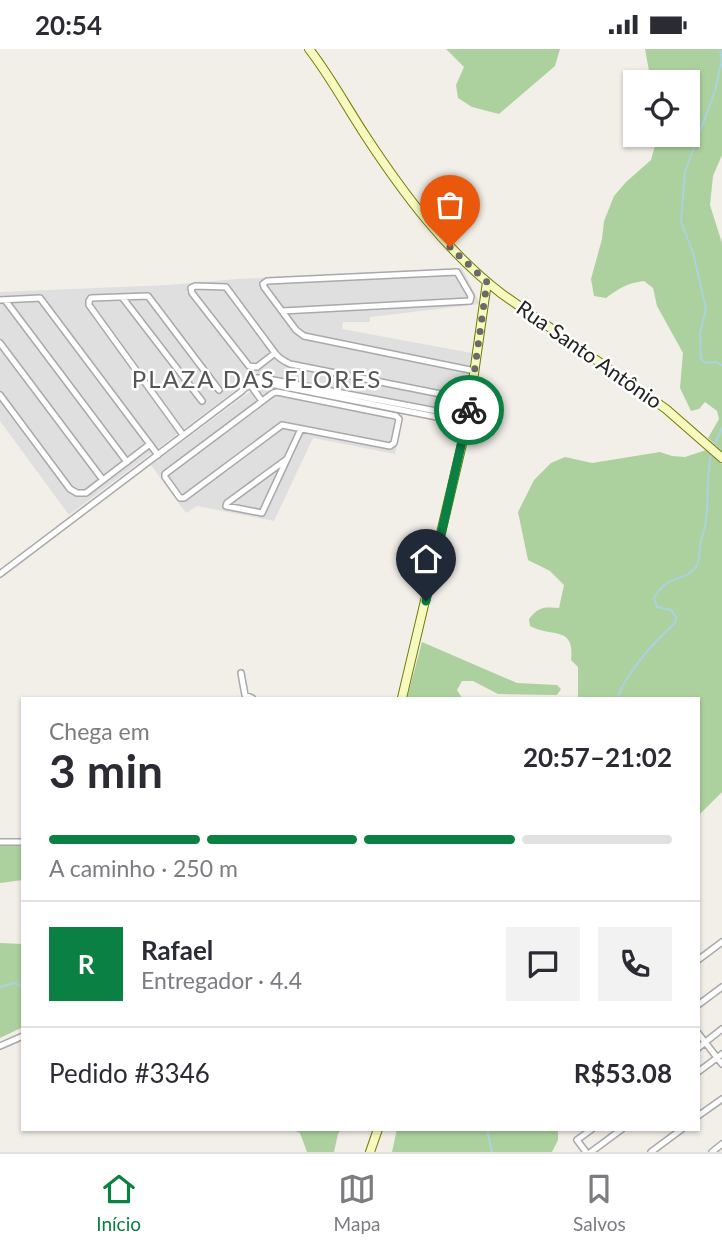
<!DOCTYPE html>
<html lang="pt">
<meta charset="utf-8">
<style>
body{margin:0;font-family:Lato,sans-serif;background:#f2f2f3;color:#2b2b33;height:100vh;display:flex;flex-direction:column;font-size:26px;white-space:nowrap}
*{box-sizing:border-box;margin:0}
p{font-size:23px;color:#7c7c81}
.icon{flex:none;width:38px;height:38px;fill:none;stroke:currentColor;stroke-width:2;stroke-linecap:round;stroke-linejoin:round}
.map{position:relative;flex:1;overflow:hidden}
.drawer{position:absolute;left:21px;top:648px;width:679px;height:434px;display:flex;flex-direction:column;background:#fff;border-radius:0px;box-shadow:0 2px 5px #0004}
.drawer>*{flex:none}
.controls{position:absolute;left:623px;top:21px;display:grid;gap:14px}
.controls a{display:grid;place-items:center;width:77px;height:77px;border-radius:0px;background:#fff;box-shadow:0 2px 5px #0004;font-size:35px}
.pin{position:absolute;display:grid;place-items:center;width:60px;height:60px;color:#fff;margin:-72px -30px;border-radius:50% 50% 50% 0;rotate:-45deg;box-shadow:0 0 7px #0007}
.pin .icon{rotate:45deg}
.courier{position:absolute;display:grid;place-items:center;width:70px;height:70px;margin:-35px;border:5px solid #0b8043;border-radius:50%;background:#fff;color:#222;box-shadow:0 2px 9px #0007}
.summary em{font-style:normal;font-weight:700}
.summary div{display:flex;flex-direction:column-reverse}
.summary{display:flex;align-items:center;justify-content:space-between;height:119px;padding:0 28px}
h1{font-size:46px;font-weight:700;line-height:52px}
.bar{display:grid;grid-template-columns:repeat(4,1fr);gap:10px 7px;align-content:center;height:84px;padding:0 28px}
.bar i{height:9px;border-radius:5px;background:#e1e1e2}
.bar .current{background:#0b8043}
.bar p{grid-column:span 4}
.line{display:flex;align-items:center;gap:18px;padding:0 28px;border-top:2px solid #e1e1e2}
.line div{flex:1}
.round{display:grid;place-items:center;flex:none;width:74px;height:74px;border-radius:0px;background:#f2f2f3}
.status{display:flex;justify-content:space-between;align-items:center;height:49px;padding:0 35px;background:#fff;direction:ltr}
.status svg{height:19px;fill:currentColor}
.tab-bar{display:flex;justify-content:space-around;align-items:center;height:98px;border-top:2px solid #e1e1e2;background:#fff;font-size:19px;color:#7c7c81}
.tab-bar a{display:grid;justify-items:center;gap:4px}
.tab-bar .current{color:#0b8043}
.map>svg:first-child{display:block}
</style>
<div class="status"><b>20:54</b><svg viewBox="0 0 49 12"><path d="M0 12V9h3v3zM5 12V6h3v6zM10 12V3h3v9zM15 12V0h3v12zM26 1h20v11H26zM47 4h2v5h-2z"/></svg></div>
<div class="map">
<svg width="722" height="1103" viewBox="0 0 722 1103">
<rect width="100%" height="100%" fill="#f2efe9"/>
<!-- residential -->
<path fill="#e0dfdf" d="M462,219L480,255L370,268V273H343L342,280L472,304L466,336L463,365L257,325L69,466L0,372V243L168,236L238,230Z
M259,336L403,365L395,405L313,389L274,472L197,457L186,464L151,416Z"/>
<!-- forest -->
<path fill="#add19e" d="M446,0H560L555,17L499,65L472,58L458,49L456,36L464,18Z
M645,0H722V106L713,127L710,156L722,194V402L708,389L719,370L717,362L705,353L699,360L691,362L680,339L683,304L657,257L653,239L644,232C628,234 619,239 606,249L594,247L591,230L602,190L604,172L614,147L626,133L651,111L658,86H688V33H651Z
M706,401L722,415V743L698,767V649H578V618L571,611C575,576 552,589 530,577L529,570C539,557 544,558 559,559L564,536L550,522L528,511L518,463L534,431L551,414L565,408L592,414L660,403L672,407L685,408Z
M422,593L517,634L557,636L561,640L557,646L498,645L473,632H462L457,641L462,649H407Z
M7,794L23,796V831L0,834V795Z
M0,894L23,895V978L0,989Z
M291,1080H341L338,1085L334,1103H307L300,1084Z
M397,1080H558V1091L552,1103H392Z"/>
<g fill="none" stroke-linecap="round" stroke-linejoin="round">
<!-- stream -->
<path stroke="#aad3df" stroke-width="2" d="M720,0L722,11L715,42L685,123L681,172L694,207L706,260L700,284L701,310L706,314L716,313L722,316
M714,397L722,379
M617,649C629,620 652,595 675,574L676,568L671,561L657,558L654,550C665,525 684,534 696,518C701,510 699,500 701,491C703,484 706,478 706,470C709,448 706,427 711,405
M0,938L14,934L23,938
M487,1080L492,1103"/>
<defs>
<path id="street" d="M122,248L202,352
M0,251L40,249L158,406
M5,251L127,413
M282,262L470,252L471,247L457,223L267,232L263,235L264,238L296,281L304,287L475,322
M0,294L103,431
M275,304L257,318L249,317L192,244L191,239L195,237L226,238L275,304C279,310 284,312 290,315L471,351
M249,334L262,352
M247,338L257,334H265L467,374
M277,343L396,367L399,370L394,394L390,397L282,376L184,449H180L165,428V425L273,344Z
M0,346L70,440L77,444H86L150,395
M183,386L89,256V252L91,249L148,247L219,341
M287,410L227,454L226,457L262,464L301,380
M0,525L242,342L255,329H263L468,368
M241,624L245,646L252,649
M0,793H23
M698,911L722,893
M698,956L722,938
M698,984L722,1015
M0,997L23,987
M698,999L722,980
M698,1023L722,1005
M698,1067L722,1050
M586,1103L577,1091L592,1080
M591,1103L622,1080
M651,1103L682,1080
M712,1103L722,1095"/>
<path id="secondary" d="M309,0C330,27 346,57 365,86C403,144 446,202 502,245L666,360L722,409
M402,649L467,374L487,233
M370,1103L378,1080"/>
</defs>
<!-- street casing -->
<use href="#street" stroke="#a9a9a9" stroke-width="8"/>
<!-- secondary casing -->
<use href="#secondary" stroke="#707d05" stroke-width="10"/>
<!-- street -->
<use href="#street" stroke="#fff" stroke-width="5"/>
<!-- secondary -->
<use href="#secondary" stroke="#f7fabf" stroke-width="8"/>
</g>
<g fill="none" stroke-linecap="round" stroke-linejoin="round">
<!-- done -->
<path stroke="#6b6a68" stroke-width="7" stroke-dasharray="0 12.6" d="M450,198L487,233L469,361"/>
<!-- route -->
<path stroke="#0b8043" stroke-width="9" d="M426,552L469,361"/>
</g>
<g text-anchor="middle" stroke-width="5" stroke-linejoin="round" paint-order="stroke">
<!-- street labels -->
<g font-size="21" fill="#222" stroke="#fff">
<text transform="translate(589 306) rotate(35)" y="7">Rua Santo Antônio</text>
</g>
<!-- quarter labels -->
<g font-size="24" letter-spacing="2" fill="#555" stroke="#fff">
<text x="257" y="339">PLAZA DAS FLORES</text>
</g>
</g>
</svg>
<div class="controls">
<a><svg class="icon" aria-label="locate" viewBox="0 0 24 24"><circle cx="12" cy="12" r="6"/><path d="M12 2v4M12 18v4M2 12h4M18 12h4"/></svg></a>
</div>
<div class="pin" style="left:450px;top:198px;background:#ea580c"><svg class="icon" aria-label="bag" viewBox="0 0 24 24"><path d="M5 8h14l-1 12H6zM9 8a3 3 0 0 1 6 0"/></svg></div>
<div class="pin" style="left:426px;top:552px;background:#1f2937"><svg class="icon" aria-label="home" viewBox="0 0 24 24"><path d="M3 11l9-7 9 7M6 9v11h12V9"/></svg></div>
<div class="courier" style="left:469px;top:361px"><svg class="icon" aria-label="bike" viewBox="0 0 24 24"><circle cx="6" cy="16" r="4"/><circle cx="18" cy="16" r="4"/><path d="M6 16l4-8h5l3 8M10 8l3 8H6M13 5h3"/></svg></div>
<section class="drawer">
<div class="summary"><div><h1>3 min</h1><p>Chega em</p></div><em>20:57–21:02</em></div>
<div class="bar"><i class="current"></i><i class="current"></i><i class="current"></i><i></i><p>A caminho · 250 m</p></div>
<div class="line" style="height:126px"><b class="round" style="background:#0b8043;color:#fff">R</b><div><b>Rafael</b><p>Entregador · 4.4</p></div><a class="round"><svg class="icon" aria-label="chat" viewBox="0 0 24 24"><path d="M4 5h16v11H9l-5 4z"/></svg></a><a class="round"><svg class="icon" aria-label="phone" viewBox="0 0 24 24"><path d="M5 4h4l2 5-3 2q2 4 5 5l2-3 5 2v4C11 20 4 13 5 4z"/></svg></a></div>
<div class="line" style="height:91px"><div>Pedido #3346</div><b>R$53.08</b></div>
</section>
</div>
<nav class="tab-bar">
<a class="current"><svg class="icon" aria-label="home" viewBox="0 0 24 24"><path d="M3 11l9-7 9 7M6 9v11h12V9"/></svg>Início</a>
<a><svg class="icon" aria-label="map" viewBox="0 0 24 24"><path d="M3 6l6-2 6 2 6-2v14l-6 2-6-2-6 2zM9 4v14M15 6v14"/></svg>Mapa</a>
<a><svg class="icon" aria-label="saved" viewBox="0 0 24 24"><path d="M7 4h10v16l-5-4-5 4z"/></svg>Salvos</a>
</nav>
